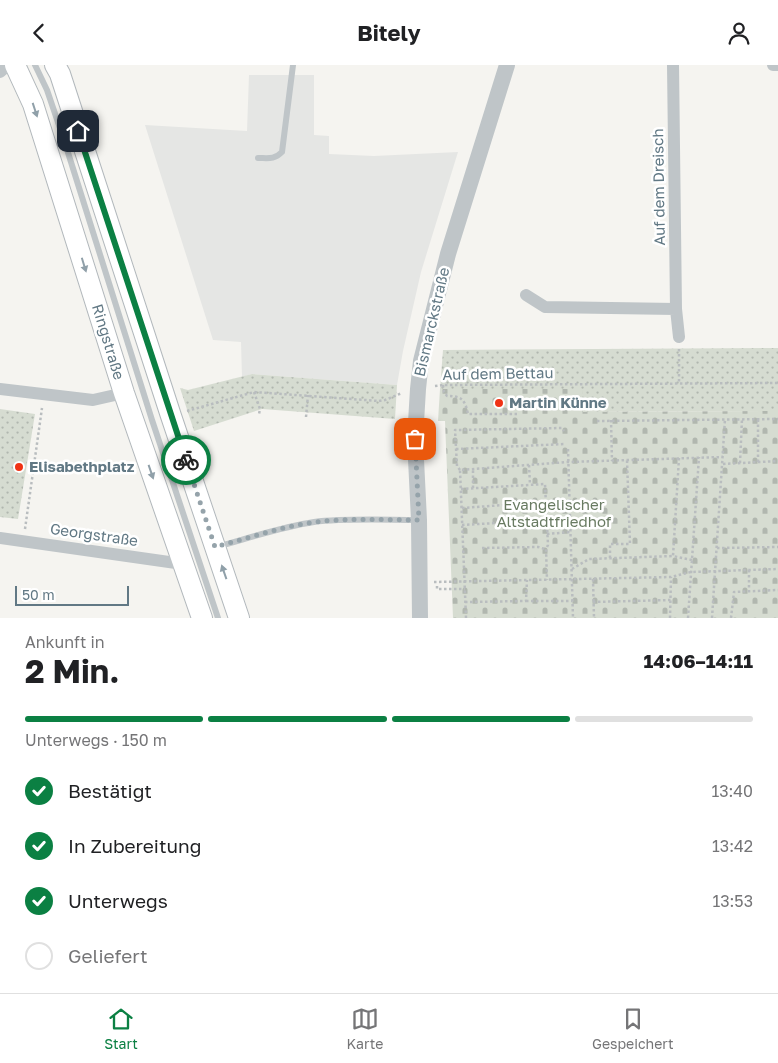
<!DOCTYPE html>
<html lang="de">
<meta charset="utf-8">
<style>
body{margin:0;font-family:"Golos Text",sans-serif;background:#f2f2f2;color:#202124;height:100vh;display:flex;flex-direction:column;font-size:19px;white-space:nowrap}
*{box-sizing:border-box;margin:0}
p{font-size:16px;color:#757577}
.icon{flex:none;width:28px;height:28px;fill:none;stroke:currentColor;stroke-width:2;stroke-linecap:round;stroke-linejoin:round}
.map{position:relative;height:553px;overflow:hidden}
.side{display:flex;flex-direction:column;background:#fff;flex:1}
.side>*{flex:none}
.scale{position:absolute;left:15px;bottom:12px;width:114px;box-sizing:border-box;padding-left:5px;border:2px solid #617884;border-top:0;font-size:14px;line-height:18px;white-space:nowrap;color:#617884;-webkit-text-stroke:4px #fff;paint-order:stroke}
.pin{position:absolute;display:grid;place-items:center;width:42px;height:42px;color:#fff;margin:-21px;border-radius:10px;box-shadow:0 2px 8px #0006}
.courier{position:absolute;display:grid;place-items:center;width:50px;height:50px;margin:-25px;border:4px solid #0b8043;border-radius:50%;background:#fff;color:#222;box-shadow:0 1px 6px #0007}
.head em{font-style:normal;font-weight:700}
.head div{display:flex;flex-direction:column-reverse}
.head{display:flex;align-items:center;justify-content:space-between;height:85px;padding:0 25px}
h1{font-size:32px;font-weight:700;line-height:38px}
.bar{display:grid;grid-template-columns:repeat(4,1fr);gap:8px 5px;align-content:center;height:60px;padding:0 25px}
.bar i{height:6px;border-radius:4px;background:#e0e0e0}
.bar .current{background:#0b8043}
.bar p{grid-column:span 4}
ol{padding:0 25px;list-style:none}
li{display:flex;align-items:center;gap:15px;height:55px}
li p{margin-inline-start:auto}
li .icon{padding:5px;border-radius:50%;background:#0b8043;color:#fff;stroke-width:4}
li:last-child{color:#757577}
li i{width:28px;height:28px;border:2px solid #e0e0e0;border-radius:50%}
header{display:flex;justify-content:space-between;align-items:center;height:65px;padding:0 25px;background:#fff;font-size:22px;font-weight:700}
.dock{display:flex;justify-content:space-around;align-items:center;height:70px;border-top:1px solid #e0e0e0;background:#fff;font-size:14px;color:#757577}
.dock a{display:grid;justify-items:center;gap:2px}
.dock .current{color:#0b8043}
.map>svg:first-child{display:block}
</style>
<header><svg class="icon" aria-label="back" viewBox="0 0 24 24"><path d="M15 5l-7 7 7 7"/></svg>Bitely<svg class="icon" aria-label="person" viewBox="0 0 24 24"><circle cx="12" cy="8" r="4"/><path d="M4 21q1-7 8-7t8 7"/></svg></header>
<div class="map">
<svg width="778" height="553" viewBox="0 0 778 553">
<defs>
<pattern id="grass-dots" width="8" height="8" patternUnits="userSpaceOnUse" patternTransform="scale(1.25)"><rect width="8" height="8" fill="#d6dcd1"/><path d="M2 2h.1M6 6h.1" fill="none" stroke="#b1b7af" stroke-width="1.8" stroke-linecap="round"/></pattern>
<pattern id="cemetery-stones" width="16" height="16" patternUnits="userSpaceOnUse" patternTransform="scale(1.25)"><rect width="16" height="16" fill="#d6dcd1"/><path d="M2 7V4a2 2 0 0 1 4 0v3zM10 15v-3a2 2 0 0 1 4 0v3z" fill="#b1b7af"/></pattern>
</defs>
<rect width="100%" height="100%" fill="#f5f4f0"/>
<!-- built -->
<path fill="#e5e6e4" d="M249,10H314V70L329,71V89L374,91L458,87L421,207L403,286L397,320L252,309L242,312L241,277L213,275L145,60L247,66Z"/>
<!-- grass -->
<path fill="url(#grass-dots)" d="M778,283V346L582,347V324H440L443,285Z
M252,309L397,320L395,354L262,344L194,366L180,323L188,325Z
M0,344L35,349L18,454L0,452Z"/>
<!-- cemetery -->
<path fill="url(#cemetery-stones)" d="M440,324H582L583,347L778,346V553H453L445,356H438Z"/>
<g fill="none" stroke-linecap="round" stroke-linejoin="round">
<defs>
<path id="primary" d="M15,0L33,39L124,328L202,553
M55,0L60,9L171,351L239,553"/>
</defs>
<!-- primary casing -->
<use href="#primary" stroke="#b2b8bc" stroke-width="22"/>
<!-- path -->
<path stroke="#b9bdbf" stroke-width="2.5" stroke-dasharray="2.5 2.5" stroke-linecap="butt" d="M679,284V318
M443,320L444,327L447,331C462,331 465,335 468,349H517
M435,321L443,320L778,318
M254,327L260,344L259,349
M187,346L254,327L379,336L385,335L402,328
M306,352L308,330
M611,355L612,396
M597,356L778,354
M456,384L565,379
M568,384L573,553
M679,393L673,491L692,495
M758,397V354
M740,398L742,354
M723,399L778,396
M529,400L530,420
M460,405L457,401L455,365L562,363L564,366
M473,423V404
M461,424L545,419L548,480L546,484L547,515
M462,443L546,437
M462,460L547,455
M25,464L42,343
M547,469L570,467
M482,483L538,482L545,484
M717,483L778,482
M610,493V479H630L627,395
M572,504L589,494L673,491
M749,505V526
M593,514L594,553
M434,517L671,512L691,507L778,504
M437,521V524H465
M526,536H572
M465,537L526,536L527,515
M593,537L671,535
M466,553L460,405L568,397L723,392
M670,553L671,512
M688,553L699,392
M712,553L725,354
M731,553L734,527L778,525"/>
<!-- service -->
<path stroke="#bfc5c8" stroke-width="6" d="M35,0L47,25L65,78L152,355L218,553
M258,93C268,93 274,95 282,87L293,0
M216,482C249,473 281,462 314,457C346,453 385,455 418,455"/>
<!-- minor -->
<path stroke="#bfc5c8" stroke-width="12" d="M673,0L676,244L679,272
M773,0H778
M0,7L8,0
M526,230L545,242L676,244
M0,324L93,335L124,328
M0,473L183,499"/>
<!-- tertiary -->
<path stroke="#bfc5c8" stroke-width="16" d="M420,553L419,455L415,374L418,324L421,296L448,189L507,0"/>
<!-- primary -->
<use href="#primary" stroke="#fff" stroke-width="20"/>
</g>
<!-- one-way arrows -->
<defs><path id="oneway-solid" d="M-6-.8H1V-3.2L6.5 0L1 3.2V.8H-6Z" transform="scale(1.25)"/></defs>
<g fill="#90a0a9">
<use href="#oneway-solid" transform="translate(35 45) rotate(72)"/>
<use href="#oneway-solid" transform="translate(84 200) rotate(73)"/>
<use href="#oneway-solid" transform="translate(151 407) rotate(71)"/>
<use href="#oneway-solid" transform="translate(224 507) rotate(-109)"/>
</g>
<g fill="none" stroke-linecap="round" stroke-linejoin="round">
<!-- done -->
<path stroke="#95a3aa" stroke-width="5" stroke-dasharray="0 9" d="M186,395L215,482C248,473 281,462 315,457C349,453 385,455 419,455L415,374"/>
<!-- route -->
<path stroke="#0b8043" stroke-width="6" d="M78,66L186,395"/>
</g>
<!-- markers -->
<g fill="#f03315" stroke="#fff" stroke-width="2">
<circle cx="499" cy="338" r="5"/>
<circle cx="19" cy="402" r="5"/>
</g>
<g text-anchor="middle" stroke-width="5" stroke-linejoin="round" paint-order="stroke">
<!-- street labels -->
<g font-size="15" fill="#617884" stroke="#fff">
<text transform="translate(659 122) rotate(-91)" y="5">Auf dem Dreisch</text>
<text transform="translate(432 257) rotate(-77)" y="5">Bismarckstraße</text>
<text transform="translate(108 277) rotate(73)" y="5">Ringstraße</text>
<text transform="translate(498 309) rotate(-1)" y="5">Auf dem Bettau</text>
<text transform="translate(94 470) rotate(8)" y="5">Georgstraße</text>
</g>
<!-- poi labels -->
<g font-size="15" font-weight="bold" fill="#617884" stroke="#fff" text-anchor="start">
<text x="509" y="343">Martin Künne</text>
<text x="29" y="407">Elisabethplatz</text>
</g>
<!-- park labels -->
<g font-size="15" fill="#687a61" stroke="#fff">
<text x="554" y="445">Evangelischer<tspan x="554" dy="17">Altstadtfriedhof</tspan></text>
</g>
</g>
</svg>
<div class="scale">50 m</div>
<div class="pin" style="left:415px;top:374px;background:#ea580c"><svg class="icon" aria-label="bag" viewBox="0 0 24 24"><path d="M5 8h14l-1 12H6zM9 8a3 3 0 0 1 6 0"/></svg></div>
<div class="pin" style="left:78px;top:66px;background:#1f2937"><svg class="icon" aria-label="home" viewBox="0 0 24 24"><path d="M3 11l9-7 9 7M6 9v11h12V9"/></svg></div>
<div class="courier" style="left:186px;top:395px"><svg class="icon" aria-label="bike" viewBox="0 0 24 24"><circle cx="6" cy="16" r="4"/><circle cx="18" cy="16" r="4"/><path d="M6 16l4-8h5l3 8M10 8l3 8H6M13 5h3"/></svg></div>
</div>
<section class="side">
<div class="head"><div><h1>2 Min.</h1><p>Ankunft in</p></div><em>14:06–14:11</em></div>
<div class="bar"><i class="current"></i><i class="current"></i><i class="current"></i><i></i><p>Unterwegs · 150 m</p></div>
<ol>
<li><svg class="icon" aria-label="check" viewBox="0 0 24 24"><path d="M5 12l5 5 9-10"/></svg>Bestätigt<p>13:40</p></li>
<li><svg class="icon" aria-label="check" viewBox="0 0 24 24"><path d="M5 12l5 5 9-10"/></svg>In Zubereitung<p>13:42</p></li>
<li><svg class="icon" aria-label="check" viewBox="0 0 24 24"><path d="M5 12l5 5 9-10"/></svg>Unterwegs<p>13:53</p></li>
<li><i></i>Geliefert</li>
</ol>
</section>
<nav class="dock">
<a class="current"><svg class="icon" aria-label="home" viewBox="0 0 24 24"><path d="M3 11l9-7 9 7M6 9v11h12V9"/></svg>Start</a>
<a><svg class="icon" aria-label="map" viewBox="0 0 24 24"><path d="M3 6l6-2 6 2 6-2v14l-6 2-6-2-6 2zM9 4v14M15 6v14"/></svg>Karte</a>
<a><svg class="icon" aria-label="saved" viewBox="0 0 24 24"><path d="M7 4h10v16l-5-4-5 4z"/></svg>Gespeichert</a>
</nav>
